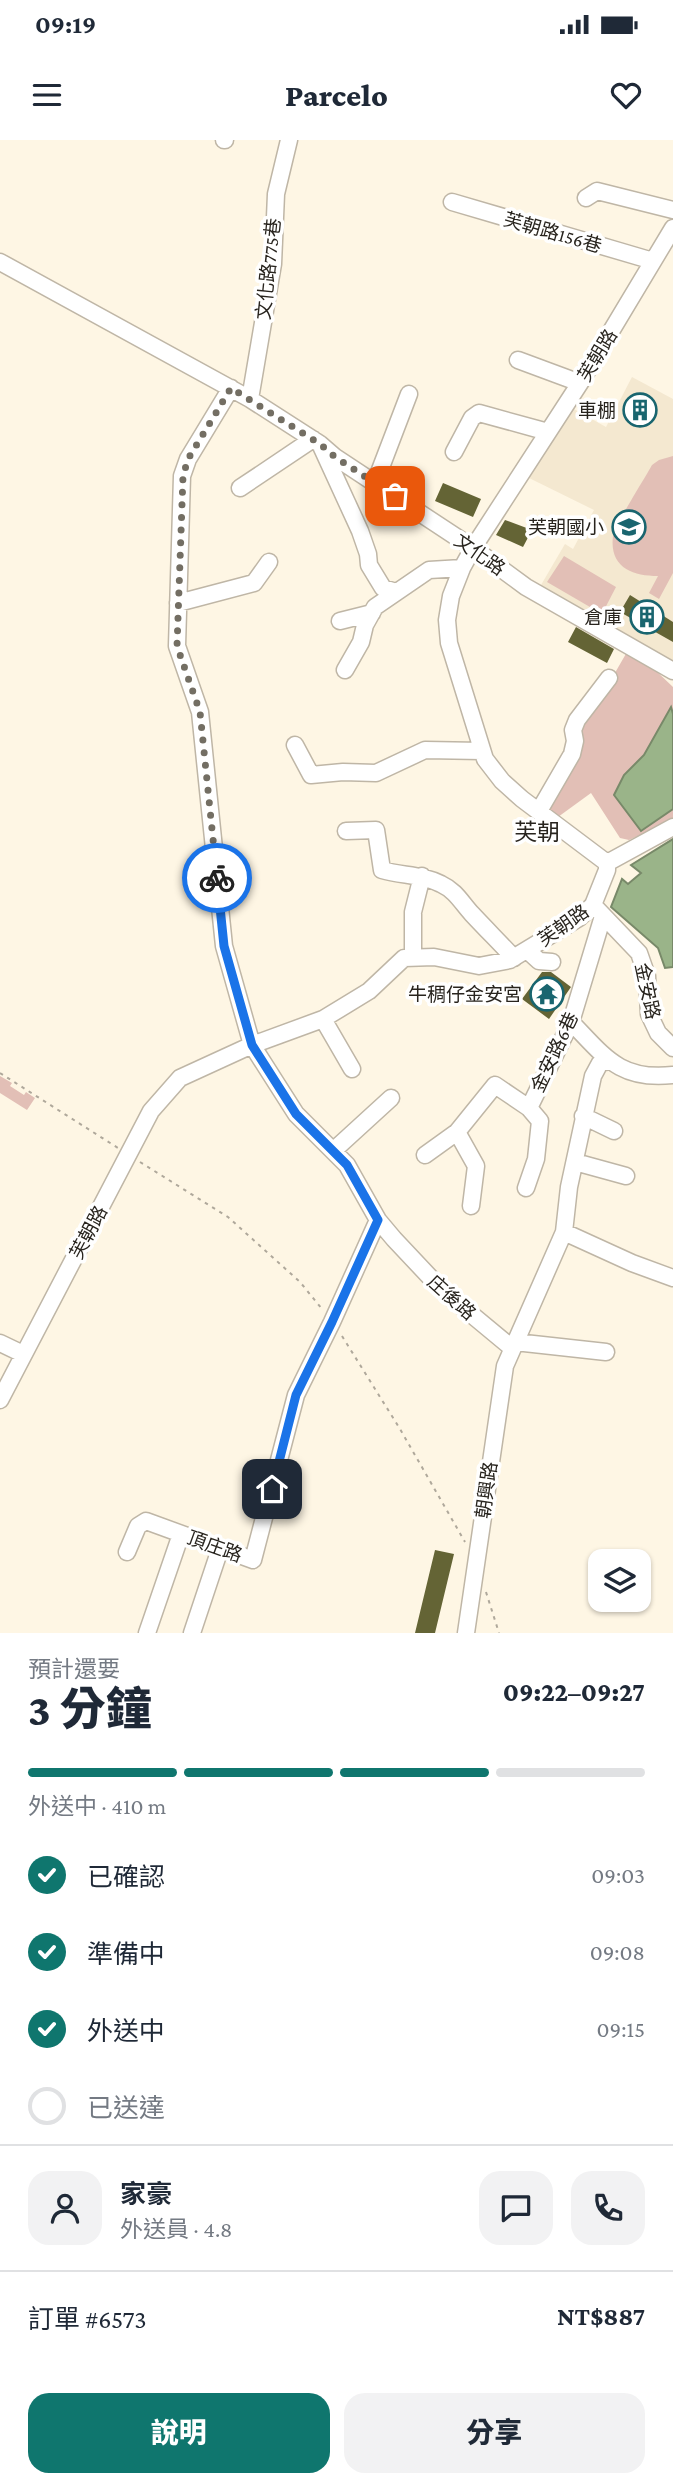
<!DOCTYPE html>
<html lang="zh-TW">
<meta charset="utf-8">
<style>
body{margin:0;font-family:"Crimson Pro","Noto Sans TC",serif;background:#f2f2f3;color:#1f2937;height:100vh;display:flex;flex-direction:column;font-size:26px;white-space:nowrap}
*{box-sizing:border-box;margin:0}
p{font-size:23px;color:#747a83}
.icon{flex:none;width:38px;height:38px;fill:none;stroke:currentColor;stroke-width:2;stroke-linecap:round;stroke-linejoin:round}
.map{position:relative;height:1493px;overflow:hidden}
.side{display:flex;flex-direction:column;background:#fff;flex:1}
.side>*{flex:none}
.buttons{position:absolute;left:588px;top:1409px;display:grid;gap:14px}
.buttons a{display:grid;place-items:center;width:63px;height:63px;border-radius:14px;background:#fff;box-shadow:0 2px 5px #0004;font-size:35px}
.pin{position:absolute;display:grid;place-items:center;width:60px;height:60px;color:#fff;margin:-30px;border-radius:14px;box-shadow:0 4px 10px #0006}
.courier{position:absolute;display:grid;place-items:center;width:70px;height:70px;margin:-35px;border:5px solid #1a73e8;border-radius:50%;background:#fff;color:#222;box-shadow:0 2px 9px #0007}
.head em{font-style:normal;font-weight:800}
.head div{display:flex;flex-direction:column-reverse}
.head{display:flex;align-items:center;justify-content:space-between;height:119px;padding:0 28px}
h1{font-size:46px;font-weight:800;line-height:52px}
.bar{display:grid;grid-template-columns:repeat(4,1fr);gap:10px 7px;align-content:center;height:84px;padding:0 28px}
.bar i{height:9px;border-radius:5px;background:#e0e1e3}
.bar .active{background:#0f766e}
.bar p{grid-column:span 4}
.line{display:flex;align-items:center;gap:18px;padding:0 28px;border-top:2px solid #e0e1e3}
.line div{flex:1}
.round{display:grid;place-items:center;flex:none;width:74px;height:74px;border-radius:21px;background:#f2f2f3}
ol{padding:0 28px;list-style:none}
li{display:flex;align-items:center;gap:21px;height:77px}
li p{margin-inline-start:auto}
li .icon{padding:7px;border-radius:50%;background:#0f766e;color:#fff;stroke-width:4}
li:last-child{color:#747a83}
li i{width:38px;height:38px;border:4px solid #e0e1e3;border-radius:50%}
.button{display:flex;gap:14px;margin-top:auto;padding:14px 28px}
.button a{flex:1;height:80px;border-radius:21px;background:#0f766e;color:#fff;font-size:28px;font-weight:800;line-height:80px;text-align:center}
.button a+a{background:#f2f2f3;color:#1f2937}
.status{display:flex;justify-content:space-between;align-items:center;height:49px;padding:0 35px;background:#fff;direction:ltr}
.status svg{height:19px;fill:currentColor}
header{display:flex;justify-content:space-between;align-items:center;height:91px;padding:0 28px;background:#fff;font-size:32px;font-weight:800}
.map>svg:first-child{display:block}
</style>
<div class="status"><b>09:19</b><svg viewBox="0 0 49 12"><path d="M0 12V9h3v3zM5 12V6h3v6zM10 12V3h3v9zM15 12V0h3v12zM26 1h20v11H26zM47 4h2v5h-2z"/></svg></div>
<header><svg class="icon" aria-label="menu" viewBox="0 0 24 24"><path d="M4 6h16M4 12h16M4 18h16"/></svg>Parcelo<svg class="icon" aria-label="heart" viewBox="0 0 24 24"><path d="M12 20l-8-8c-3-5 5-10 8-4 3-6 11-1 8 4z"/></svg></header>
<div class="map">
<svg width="673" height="1493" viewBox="0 0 673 1493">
<rect width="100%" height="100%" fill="#fef6e4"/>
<!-- built -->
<path fill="#f4e8d0" d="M632,237L673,259V524L541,445L565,404L573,409L594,370L527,337L572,268L606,287Z"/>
<!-- green -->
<path fill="#e2bfb6" d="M673,316V433L659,459L649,453L658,436C632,436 609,427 613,396C615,385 645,338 652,325L659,320Z
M564,416L616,447L602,474L547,442Z
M627,512L652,527L673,547V680L629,700L620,698L591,653L558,677L546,668L581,584L597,564Z
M0,936L12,943L10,946L24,955L26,952L35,958L27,970L0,953Z"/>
<!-- water -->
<path fill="#9ab489" stroke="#788969" stroke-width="2" d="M671,567L673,574V669L641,691L614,655L624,635L644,615Z
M673,699V827L665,828L658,808L611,767L622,739L628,744L641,733L631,725Z"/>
<!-- building -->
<path fill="#646435" d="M640,253L652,258L638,285L629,281Z
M443,343L481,359L473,377L435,361Z
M505,380L532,390L523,407L496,395Z
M630,455L673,482V502L620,472Z
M576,487L614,509L607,523L568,502Z
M542,832H551L571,847L549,879L522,859Z
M435,1410L454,1414L435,1493H415Z"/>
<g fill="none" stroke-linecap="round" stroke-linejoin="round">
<defs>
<path id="minor" d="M224,0H225
M586,58L597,51L673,70
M452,62L653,121
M0,122L250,259L320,304L335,317L473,408L526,447L673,531
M518,220L580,243
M231,248L188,319L182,336L177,506L200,572L224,806L252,905L296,974L347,1025L378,1080L394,1099L442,1150L512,1208
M250,259L273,124L276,54L289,0
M321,306L360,391L368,414L369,425L383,448L396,452
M454,312L472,278L479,273L548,292
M375,343L409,254
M240,348L313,299
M178,463L254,443L269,422
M340,481L372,473
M345,530L361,502L365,485L375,467L429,430L462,428
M295,605L311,635L343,632L376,633L425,610L482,611
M539,671L572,614L575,601L573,590L577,580L609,538
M346,691L376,690L382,730C402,736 422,734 441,744C456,751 461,762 472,774C486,789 500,803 514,818
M607,723L522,659L502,641L485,619L449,503L447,480L451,456L462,428L473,408L580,243L673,88
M607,723L673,687
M597,769L639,813L647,836L649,874L658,893L673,908
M527,810L539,821L552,822
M413,816V772L422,736
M323,879L352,929
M571,882C605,917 620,941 673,935
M583,976L614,991
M333,1011L391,958
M425,1015L457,992
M575,1022L626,1036
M526,1048L536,1019L540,981L529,968
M471,1066L476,1026L457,992L495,945L529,968L571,882L603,776
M564,1092L569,1047L593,936L600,923L610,921
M515,1202L606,1212
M0,1203L23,1214
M0,1260L151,971L180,938L252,905L323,879L369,851L404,818L434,817L479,826L510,820L579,778L593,765L607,730V723
M127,1412L138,1386L146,1381L253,1420L296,1255L332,1182L378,1080
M147,1493L181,1394
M192,1493L220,1409
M466,1493L505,1226L564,1092L632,1123L673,1138"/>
</defs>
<!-- minor casing -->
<use href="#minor" stroke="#bfb6a6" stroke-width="19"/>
<!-- path -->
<path stroke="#afa89b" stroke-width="2" stroke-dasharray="3.5 5" stroke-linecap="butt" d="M0,933L118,1008
M140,1022L228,1077L300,1142L322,1169
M342,1196L400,1289L465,1402
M486,1452L499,1493"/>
<!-- minor -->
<use href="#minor" stroke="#fff" stroke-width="16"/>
</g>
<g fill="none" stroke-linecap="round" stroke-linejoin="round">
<!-- done -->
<path stroke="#736e63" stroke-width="7" stroke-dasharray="0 12.6" d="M217,738L200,572L177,506L183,336L188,319L231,248L320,304L335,317L395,356"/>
<!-- route -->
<path stroke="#1a73e8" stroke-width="9" d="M217,738L224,806L252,905L296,974L347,1025L378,1080L332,1182L296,1255L272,1349"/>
</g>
<!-- icons -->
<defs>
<symbol id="building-ring" viewBox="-11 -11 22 22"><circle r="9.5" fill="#fff" stroke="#19656f" stroke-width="1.5"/><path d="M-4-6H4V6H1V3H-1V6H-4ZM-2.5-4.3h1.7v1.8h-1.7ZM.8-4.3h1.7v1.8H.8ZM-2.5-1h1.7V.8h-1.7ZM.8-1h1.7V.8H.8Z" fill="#19656f"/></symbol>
<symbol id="school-ring" viewBox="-11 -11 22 22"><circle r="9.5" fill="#fff" stroke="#19656f" stroke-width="1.5"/><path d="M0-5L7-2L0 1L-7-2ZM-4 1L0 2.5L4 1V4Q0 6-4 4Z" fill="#19656f"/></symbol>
<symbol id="temple-ring" viewBox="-11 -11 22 22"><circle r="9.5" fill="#fff" stroke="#19656f" stroke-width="1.5"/><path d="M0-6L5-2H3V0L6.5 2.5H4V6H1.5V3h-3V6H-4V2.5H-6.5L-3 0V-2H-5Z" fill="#19656f"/></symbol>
</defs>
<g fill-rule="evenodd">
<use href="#building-ring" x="621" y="251" width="38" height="38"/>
<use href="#school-ring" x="610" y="368" width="38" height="38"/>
<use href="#building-ring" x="628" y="458" width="38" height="38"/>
<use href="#temple-ring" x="528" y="835" width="38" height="38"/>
</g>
<g text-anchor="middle" stroke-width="7" stroke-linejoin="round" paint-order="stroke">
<!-- street labels -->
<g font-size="19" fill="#28241e" stroke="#fff">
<text transform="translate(553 92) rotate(16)" y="7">芙朝路156巷</text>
<text transform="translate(268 129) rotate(-84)" y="7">文化路775巷</text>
<text transform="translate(597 215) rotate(-59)" y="7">芙朝路</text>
<text transform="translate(480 414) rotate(35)" y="7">文化路</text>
<text transform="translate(563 785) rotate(-35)" y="7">芙朝路</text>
<text transform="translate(648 851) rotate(78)" y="7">金安路</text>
<text transform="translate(554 912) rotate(-65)" y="7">金安路6巷</text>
<text transform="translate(88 1092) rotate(-62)" y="7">芙朝路</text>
<text transform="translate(452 1157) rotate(42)" y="7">庄後路</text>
<text transform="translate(486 1350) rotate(-82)" y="7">朝興路</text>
<text transform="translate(215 1406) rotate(20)" y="7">頂庄路</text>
</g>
<!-- poi labels -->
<g font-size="19" fill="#28241e" stroke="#fff" text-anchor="end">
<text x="616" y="277">車棚</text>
<text x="604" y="394">芙朝國小</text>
<text x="622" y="484">倉庫</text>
<text x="522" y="861">牛稠仔金安宮</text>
</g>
<!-- quarter labels -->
<g font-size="23" fill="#28241e" stroke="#fff">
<text x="537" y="700">芙朝</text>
</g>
</g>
</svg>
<div class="buttons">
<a><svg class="icon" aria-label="layers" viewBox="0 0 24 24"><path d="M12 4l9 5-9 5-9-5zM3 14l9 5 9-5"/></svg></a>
</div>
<div class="pin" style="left:395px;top:356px;background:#ea580c"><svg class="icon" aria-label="bag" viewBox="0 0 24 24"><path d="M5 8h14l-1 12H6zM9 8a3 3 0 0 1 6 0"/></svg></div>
<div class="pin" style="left:272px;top:1349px;background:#1f2937"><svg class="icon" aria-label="home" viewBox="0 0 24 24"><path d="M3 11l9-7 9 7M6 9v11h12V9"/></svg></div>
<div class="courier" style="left:217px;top:738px"><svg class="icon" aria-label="bike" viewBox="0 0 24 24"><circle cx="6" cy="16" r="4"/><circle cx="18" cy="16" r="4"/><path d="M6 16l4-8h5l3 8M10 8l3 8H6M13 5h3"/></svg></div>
</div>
<section class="side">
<div class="head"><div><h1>3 分鐘</h1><p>預計還要</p></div><em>09:22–09:27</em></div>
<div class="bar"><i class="active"></i><i class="active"></i><i class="active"></i><i></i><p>外送中 · 410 m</p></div>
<ol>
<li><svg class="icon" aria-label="check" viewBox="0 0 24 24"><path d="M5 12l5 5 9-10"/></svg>已確認<p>09:03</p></li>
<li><svg class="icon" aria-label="check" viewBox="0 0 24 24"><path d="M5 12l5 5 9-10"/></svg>準備中<p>09:08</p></li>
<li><svg class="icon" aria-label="check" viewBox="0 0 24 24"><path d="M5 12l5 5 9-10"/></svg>外送中<p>09:15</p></li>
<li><i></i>已送達</li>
</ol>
<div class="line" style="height:126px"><a class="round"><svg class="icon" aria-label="person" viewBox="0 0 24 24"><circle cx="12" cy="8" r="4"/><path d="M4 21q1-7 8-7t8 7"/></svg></a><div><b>家豪</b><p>外送員 · 4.8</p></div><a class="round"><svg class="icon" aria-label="chat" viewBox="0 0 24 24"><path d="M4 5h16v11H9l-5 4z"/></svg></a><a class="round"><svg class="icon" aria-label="phone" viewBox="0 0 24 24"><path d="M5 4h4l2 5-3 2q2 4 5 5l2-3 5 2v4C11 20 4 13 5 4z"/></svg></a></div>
<div class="line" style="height:91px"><div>訂單 #6573</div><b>NT$887</b></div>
<div class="button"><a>說明</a><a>分享</a></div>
</section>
